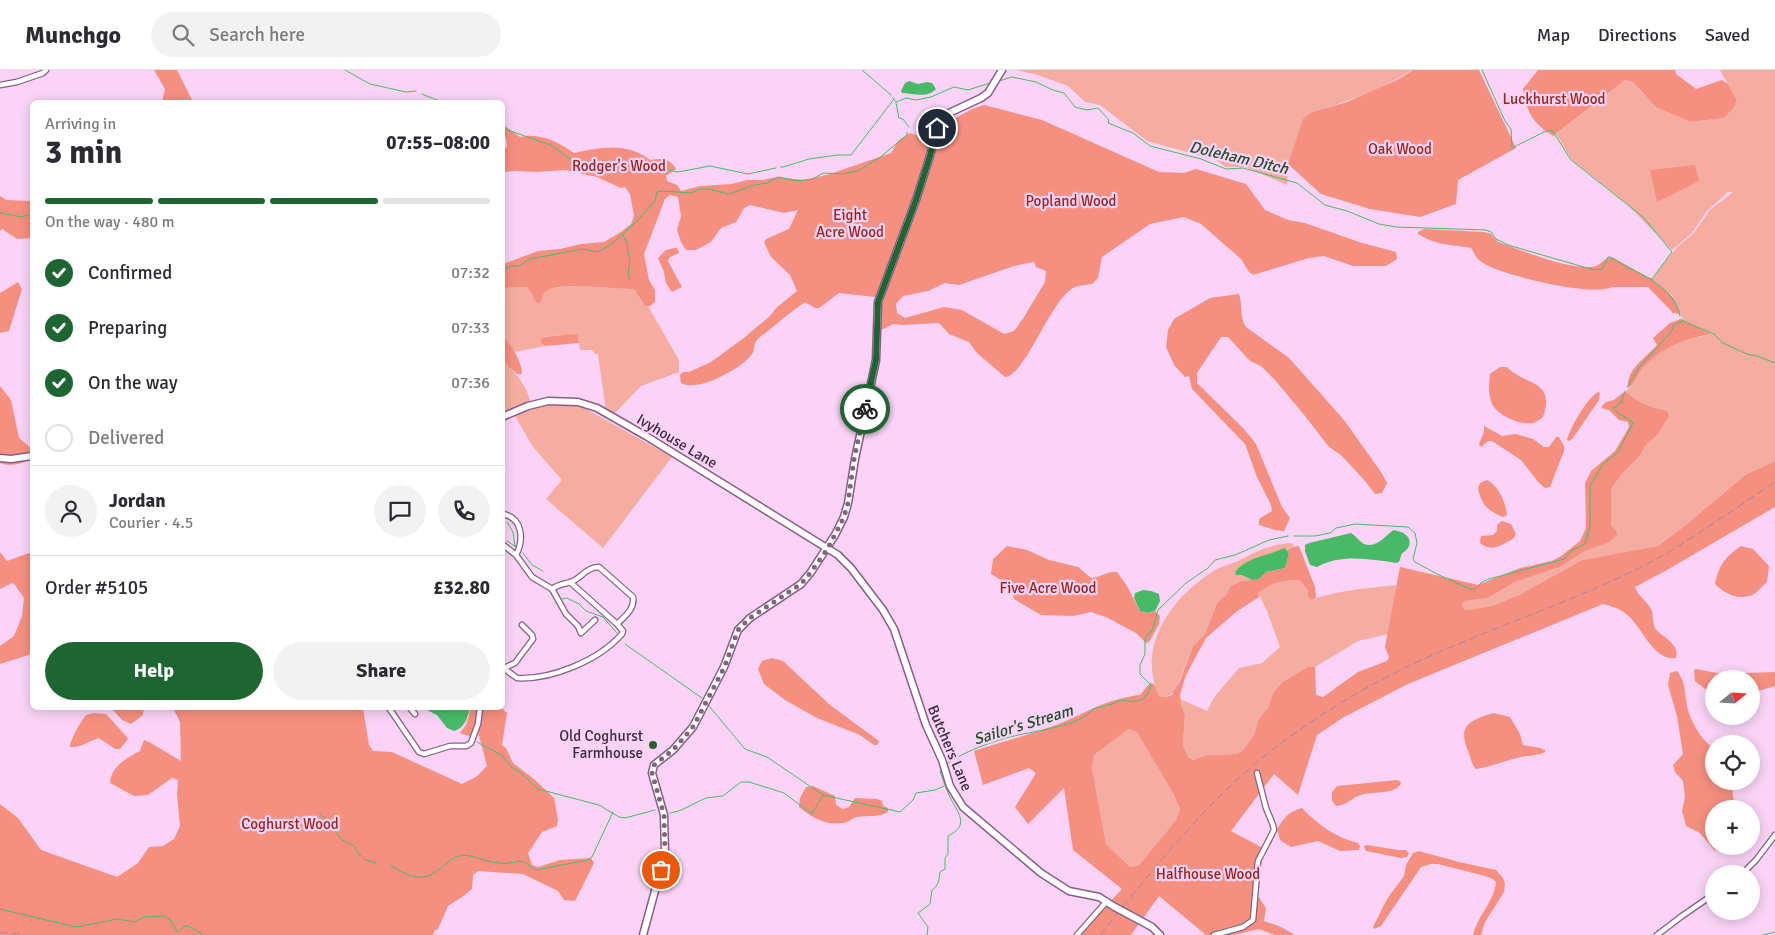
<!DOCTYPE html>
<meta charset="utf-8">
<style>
body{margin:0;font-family:Signika,sans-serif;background:#f2f2f3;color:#2b2b33;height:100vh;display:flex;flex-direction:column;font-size:19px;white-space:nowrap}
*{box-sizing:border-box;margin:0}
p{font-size:16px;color:#7c7c81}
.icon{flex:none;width:28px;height:28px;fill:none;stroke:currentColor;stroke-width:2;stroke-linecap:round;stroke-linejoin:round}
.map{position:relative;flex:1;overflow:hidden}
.details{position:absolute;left:30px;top:30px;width:475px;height:610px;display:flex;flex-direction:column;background:#fff;border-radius:8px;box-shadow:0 2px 12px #0003}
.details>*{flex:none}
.needle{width:32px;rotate:72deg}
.controls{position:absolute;left:1705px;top:600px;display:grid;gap:10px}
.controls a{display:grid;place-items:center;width:55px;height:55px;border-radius:50%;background:#fff;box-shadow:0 2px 12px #0003;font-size:25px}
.pin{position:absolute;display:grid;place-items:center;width:42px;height:42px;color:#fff;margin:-21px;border:2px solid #fff;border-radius:50%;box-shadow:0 1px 5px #0007}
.courier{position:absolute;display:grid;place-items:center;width:50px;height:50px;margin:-25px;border:4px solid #1d6632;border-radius:50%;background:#fff;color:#222;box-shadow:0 1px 6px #0007}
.headline em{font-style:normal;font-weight:700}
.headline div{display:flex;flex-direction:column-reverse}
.headline{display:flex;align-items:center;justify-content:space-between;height:85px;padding:0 15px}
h1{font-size:32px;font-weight:700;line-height:38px}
.bar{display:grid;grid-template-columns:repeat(4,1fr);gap:8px 5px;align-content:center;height:60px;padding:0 15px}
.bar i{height:6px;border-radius:4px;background:#e1e1e2}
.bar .current{background:#1d6632}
.bar p{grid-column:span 4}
.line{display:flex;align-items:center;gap:12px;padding:0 15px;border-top:1px solid #e1e1e2}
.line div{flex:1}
.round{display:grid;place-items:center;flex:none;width:52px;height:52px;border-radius:26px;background:#f2f2f3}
ol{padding:0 15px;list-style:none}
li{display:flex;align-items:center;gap:15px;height:55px}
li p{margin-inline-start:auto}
li .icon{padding:5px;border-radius:50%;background:#1d6632;color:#fff;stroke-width:4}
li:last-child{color:#7c7c81}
li i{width:28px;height:28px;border:2px solid #e1e1e2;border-radius:50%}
.primary-button{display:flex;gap:10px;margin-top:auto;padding:10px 15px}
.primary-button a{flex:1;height:58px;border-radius:30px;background:#1d6632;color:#fff;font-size:20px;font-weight:700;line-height:58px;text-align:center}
.primary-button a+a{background:#f2f2f3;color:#2b2b33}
header{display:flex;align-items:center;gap:30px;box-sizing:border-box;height:70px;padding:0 25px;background:#fff;border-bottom:1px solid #e1e1e2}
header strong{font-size:24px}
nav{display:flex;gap:28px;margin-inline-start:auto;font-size:18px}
.search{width:350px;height:45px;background:#f2f2f3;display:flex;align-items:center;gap:12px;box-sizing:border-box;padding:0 18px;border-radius:28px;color:#7c7c81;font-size:19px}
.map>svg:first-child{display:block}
</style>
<header>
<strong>Munchgo</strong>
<div class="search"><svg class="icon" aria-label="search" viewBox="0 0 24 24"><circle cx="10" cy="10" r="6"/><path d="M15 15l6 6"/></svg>Search here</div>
<nav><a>Map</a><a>Directions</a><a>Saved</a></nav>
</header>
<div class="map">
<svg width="1775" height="865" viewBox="0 0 1775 865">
<rect width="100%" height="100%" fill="#fad3f6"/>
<!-- green -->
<path fill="#f6ada1" d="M1016,0H1412C1381,20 1347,32 1312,42L1288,94L1287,115L1246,97H1226L1216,90L1147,71L1100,35L1085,32L1068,16L1038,5Z
M1720,0H1775V391L1745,405L1687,454L1658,476L1582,490L1521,524L1492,536L1469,541L1465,540L1462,535L1463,531L1488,528L1515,512L1560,497L1585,481L1608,473L1616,460L1611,455V419L1622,404L1640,386L1645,376L1658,364L1667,341C1651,337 1638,333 1626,322C1629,317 1631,317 1634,313C1637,309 1639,303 1642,299C1659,277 1685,270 1711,264L1684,251L1680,244L1677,234L1672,225L1654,212L1653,209L1658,201L1677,177L1694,163L1710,140L1733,122H1728L1706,142L1692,163L1672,180L1626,133L1572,90L1556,64L1625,10L1633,12L1656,37L1690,52L1724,48L1737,30Z
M579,216L634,219L645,236H648L679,290V302L641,316L613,345L606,341L598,284H595L592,280H580L578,265L546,266L541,268V273L546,276L514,282L503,262L502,218L527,217L532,226L542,225L550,218Z
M502,288C513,303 527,313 530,332L502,345Z
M549,335L576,336L586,339L672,387L603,478L546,429L561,411V409L533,377L515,346L534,339Z
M1291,473L1294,475L1292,477L1278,482L1242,505L1252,510L1242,511L1217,533L1205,564L1193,576L1175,622L1166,627L1159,626C1136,575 1172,527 1215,500C1223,496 1231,494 1240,490C1258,481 1269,475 1291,473Z
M1285,510H1299L1308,520V526L1311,530C1338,520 1368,518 1397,515L1388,564L1358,571L1315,597H1308L1273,623L1268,638L1259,648L1254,665L1243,680L1237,684L1207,685L1193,690L1188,687L1183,675L1185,645L1181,635L1180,629L1207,641L1215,626L1239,598L1262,593L1280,577L1267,541L1258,523L1266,517Z
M1129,659L1137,661L1174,725L1180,739L1176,750L1139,795L1130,797L1106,774L1092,698L1094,685Z"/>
<!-- forest -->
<path fill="#f59080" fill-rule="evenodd" d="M154,0H177L193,32H162L165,19Z
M1413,0H1479L1516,78L1458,110L1456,134L1420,147L1370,139L1321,124L1288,94L1303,49L1312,42L1347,32L1399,9Z
M1538,0H1675L1676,4L1696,19L1722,10L1728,14L1737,30L1734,37L1724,48L1690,52L1656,37L1633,12L1625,10L1553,66C1532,52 1527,43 1523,19Z
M984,35L1042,50L1159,102L1184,103L1196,99L1246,114L1265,140L1288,150L1305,153L1359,172L1396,182L1397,189L1386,196H1353L1324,186L1309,188L1253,205L1249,202L1241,189L1201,154L1184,147L1150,154L1102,187L1098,208L1092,214C1086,215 1079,215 1073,218C1050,231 1025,306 1005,307L977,283L969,272L949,264L939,253L903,255L893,254L886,258L880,260L879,243L882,236L881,233L919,130L933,84L950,51L972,39ZM1034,192L1036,197L1046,201L1045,212L1024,247L1014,261L1004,264L962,240L944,237L905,248L897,243L896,234L903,226L928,221L945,213L959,215L1014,196Z
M502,54L520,67C539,62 559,72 574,83C600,77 628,72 650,90C661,88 670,88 676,99L666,106L667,111L677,115L681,121L700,116L732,114L747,110H762L778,107L804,110L830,104L891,83L898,71L910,63L927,69L931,77L922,108L880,223L875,227L839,223L819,238H815L805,232C792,241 781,250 769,260C765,264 760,266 757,270C753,274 755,280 752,284C743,298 697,323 681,313L680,305L683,302H689L711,292L745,267L770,246L777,237L797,221L790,205L771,187L764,172L766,169L789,159L798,140L784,143L750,135L744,138L736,152L721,158L711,172L696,180H686L681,172L677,160L681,146L678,127L670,125L665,129L644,184L649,210L655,220V232L650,236H645L634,219C617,219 561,212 548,220C543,223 542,226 541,232L537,233L527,217L503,218V194L538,181L560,179L581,174L604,172L621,162L631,154L634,146L630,124L625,117L621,118L597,107L565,100L536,102L516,101L503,102V79L507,77L506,68L503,67Z
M1695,95L1699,111L1657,132L1650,100Z
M0,126L6,130L32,131V168L17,169L2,159L0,161Z
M1424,159L1484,162L1491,164L1498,172C1524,181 1566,199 1592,197C1600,197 1603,188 1612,187C1625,194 1640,204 1653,209L1654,212C1669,223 1676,226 1680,244L1673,243L1648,217H1612C1592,227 1498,205 1480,191C1476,188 1474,182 1471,178C1450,174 1438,176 1418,164V162Z
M674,178H677L679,183L670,187L668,191L682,217L672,222L666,213L664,202L658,188L666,180Z
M18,212L22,219L9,261L0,263V223Z
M1239,224C1243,235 1239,247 1246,257L1289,288L1344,350L1381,402L1387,413L1382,423L1375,424L1365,411L1341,385L1329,377L1305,346L1275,310L1261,296L1250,291L1228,267H1221L1197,303V313L1244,359L1256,374L1282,437L1290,448L1284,461L1275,460L1259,455V449L1272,441L1271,435L1257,407L1245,374L1192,319L1189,306L1185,307L1174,295L1166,277L1168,260L1174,249L1210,228Z
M1681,249L1711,264C1685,269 1659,278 1642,299C1637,306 1635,314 1628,318C1626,299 1646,288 1657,275L1653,268L1670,253Z
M502,262C509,274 522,289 522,304H517C499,290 502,283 502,262Z
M566,264L578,265L579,273L546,276L541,273V268C550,265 558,267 566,264Z
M1500,297H1507C1525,316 1556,309 1543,347C1540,349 1536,352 1533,353C1520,356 1494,344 1491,331C1488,322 1489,313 1490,304Z
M0,316L11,330L19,368L32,379V388C23,394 11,397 0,393Z
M1598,322L1600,323L1599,330L1573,368L1569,371L1567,370C1570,358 1587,328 1598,322Z
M1626,322C1638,333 1651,337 1667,341L1669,346L1658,364L1645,376L1640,386L1622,404L1611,419V455L1616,460L1617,465L1608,473L1585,481L1560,497L1515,512L1488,528L1464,531L1462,535L1465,540H1469L1492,536L1521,524L1582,490L1658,476L1687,454L1745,405L1775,391V437L1667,500L1635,517C1637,525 1647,531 1651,539C1654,544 1652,552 1655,558C1662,568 1680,573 1676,588C1652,591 1642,555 1625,543C1619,538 1610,536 1603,534L1408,614L1344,647L1317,665L1298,725L1274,704L1231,761L1263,778L1258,826L1266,838L1264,851L1281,857L1295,865H1275L1259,859L1234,865H1206L1159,826L1131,865H1079L1122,819L1073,780L1064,718L1028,754L1015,737L1036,703L1029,698L983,715L974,681C1001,672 1029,665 1056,655C1087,643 1105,629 1140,625L1150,613L1154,614L1159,626L1166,627L1172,625L1180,611L1193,576L1205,564L1217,533L1227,524L1231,516L1242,511L1259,509L1266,502L1285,498L1289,484L1287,480L1292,477L1299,476L1315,517L1316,528L1311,530L1308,526V520L1299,510C1283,510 1271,513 1258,523L1259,527L1236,542L1206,568L1186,605L1180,625L1181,635L1185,645L1183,675L1188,687L1193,690L1207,685L1237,684L1243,680L1254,665L1259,648L1268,638L1273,623L1283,612L1308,597H1315L1316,625L1323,627L1358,602L1387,591L1389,587L1385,577L1400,497L1478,515L1520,498L1552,491L1561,486L1580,471L1586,458L1585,413L1591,401L1615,381L1629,357L1628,352L1619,350L1609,340L1604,339L1601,337L1606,332C1619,330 1616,325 1626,322ZM1129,659L1137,662L1174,725L1180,739L1176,750L1139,795L1130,797L1106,774L1092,698L1094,685Z
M1484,356L1502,366L1516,364L1533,369L1544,377H1549L1556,367H1559L1564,376V381L1550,417L1545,418L1539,413L1521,390L1492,371H1488L1481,377L1479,374L1484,362Z
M1487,410C1498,415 1506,433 1507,445L1503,447C1488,441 1482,435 1478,419L1480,413Z
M1502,451L1511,454L1516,464L1514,468C1502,475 1493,483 1480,473L1481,466L1493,465L1497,461V455Z
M1007,476L1027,480L1049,490L1078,497L1091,508C1102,507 1106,501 1117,502L1127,516L1140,541L1147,543L1155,541L1160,546L1159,554L1149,572L1146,573L1136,563L1108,548L1091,542L1073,546L1041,545L1014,529L1011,516L991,504L993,489Z
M1741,476L1753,479L1769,496L1767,512C1762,516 1757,523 1752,525C1738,531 1724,523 1715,514C1719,495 1725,487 1741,476Z
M0,482L7,491L32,482V584L0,594V576L14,566L22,546L24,528L15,515L12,513L0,519Z
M772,588L783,591L830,635L879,671L877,675H874L860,665L817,648L785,630L764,614L758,599L762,591Z
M1696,599L1722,604L1775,602V616L1751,623V609H1714V626L1695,611L1694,600Z
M1677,601C1687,613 1684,628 1689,643C1694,657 1702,670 1714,679V711H1732L1733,727L1737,739H1714V776H1739L1732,784L1714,780L1700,763L1686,756L1682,741L1685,727L1683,711L1675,702L1673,695L1683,684L1677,646L1668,615L1670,603Z
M111,638H144L143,645L131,654L122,650Z
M173,638H363L369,675L373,681L392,682L462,714L476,707L487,696L478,662L483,638H501L507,643L502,675L506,678L513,693L534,709L554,728L558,749L557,756L542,762L528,783L532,795L538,797L560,790L591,788L594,793L575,831L564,830L558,821L523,804L478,801L473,805L472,819L462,827L448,836L438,859L434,861L433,865H0V734L18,748L41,780L117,807L138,793L149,777L163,776L174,769L180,756L177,725L178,710L172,708L148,725L134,726L110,713C111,696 127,688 140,681L144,670L149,672L181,691L180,652Z
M471,638H480V644L471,667L460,663L466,655Z
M94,643L106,644L126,666L128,669L120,679H115L99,668C89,671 81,678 70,677C70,670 81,651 86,645Z
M1493,643L1510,647L1520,664L1523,675L1540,678L1545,680V682C1537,686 1529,685 1521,687C1505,690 1492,697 1476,699C1471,694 1471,687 1468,681C1457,655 1471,650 1493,643Z
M1397,710L1401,712L1400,715C1392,725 1373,721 1361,725C1350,728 1349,735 1336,736L1332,731V722L1337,716Z
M813,716L835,726L836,735L843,739L849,737L855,728L877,729L882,731L883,736L888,738V742C879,748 867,745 857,747C852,748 848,753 842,753C825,756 812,747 799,737L800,728L806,717Z
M1302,738C1318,755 1335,767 1358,773L1360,776L1359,780L1340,781L1318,771L1291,777L1280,770L1277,759C1285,747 1288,742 1302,738Z
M1367,775L1398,780H1406L1409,783L1407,787L1401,788L1366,781L1364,776Z
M1419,781L1459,792L1496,800L1503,808L1505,814L1504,822L1485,852L1481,865H1473C1478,845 1494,832 1496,812L1493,809L1485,806L1438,794H1431L1421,797L1381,856L1374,859L1373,857L1387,829L1404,806L1406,795L1413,783Z"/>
<!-- water -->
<path fill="#48ba67" d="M909,11L918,14L927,12L932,13L936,19C927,29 912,23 902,23L901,21L905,13Z
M1394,460C1397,461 1403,462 1406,465C1413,471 1409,480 1402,483L1399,492L1396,493C1370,489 1340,484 1317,497L1310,495L1305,481V475L1309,473L1351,463C1356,466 1360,472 1364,474C1377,479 1385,465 1394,460Z
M1284,478L1287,480L1289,484L1285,498L1266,502L1259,509L1252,510L1242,505H1236L1235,502C1247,487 1268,486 1284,478Z
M1143,520L1151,521L1159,524L1160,531L1155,541L1147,543L1140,541L1134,528L1135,523Z
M423,638H470C467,648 465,658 454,661L447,658L437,645Z"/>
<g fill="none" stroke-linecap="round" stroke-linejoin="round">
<!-- stream -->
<path stroke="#48ba67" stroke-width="1" d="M345,0L370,14L406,22L416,21
M862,0L891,25
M1482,0L1505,51L1511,59L1512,78L1544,62L1552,60L1571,90L1643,147L1672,182L1652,209
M999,11L1012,7L1036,12L1053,20L1064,23L1075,37L1087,40L1098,38L1109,50L1108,53L1133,63L1150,76L1201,89L1226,99L1243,98L1297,113L1325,135L1347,141L1379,154L1396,157L1486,160L1491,162L1496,169L1508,175L1594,200L1602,199L1608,187H1610C1633,202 1675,214 1680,246
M422,24L442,32
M893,28L896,32L906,28L916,30L931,27L954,17L968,20L990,13
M896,33L899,48L903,49L909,57
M502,58L553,76L576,94L584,96L654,97L678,102L710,96L748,104L776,98
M781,97H783L809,89L837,85H851L894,29
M0,143L22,147L32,143
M622,164C630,174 626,180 630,190L628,204L630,210
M502,200L511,196H519L530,189L582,179L598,182L613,173L640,148L655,131L657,122L662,121L691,123L700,119H709L729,124L754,115L767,113L778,107L797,111L813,109L823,103L842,104L858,101L879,88L907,65V62
M1681,249L1683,251L1714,264L1723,273L1747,284L1757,286L1775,293
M1627,317L1641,295L1671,262L1674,255L1683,251
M507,452L513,462L515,476
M1294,466H1315L1330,463L1336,458L1355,454L1408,457L1415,463L1417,473L1413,489L1415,492L1437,504L1470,519H1475L1482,512L1489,509L1564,489L1572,480L1585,474L1590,456V416L1602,395L1618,382L1633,353C1628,347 1619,346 1613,338L1621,333L1625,321
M507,471L516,477
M523,483L532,495L543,501
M562,529L567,528L579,534L586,541L603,547L617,563
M625,574L702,628
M709,636L745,679L767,687L823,725L900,742L913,730L916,723L935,720L944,716
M477,672L503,686L511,697L519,701L538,719L599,735L619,747L625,748L655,740
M946,695C959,683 996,670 1014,666C1033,661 1082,656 1093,639L1115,633L1121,630C1137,633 1147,632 1151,615L1140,604V595L1145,584V569L1147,565L1152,561L1158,540L1186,513L1208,498L1215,490L1235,485L1269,470L1288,466
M320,743L342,770L354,776L359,784L365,790L376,793
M670,743L679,741L706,728L723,726L741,712H749L784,723L812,744L823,725
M391,796C410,806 421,814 440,799C446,794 452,788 459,786C471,783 482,791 493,792C498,793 504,794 509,793C514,793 519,790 524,792C529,794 531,798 536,800L588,790L592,787L613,742
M0,839L76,857L117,849L135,852L144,847L165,846L172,852L177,862L180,861L184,857L188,856L204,865
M927,865L928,857L918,843L930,834L932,820C939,815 939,810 940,802L945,799V788L948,784V766C971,755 957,742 950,727C946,719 943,710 940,701L942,700
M1763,865L1775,862"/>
<defs>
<path id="street" d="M0,15L17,12L43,3L46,0
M502,444C523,447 524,470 516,485
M502,474L516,485L532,507L552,519C559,514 564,514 571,512C581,508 587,497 599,497L633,527C635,539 625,546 617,554
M552,519L566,544L578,556L581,563L595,550
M502,597L517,608C552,610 599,590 622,564L623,561L617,554L570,512
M504,598L515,593L533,569L532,565L522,555
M389,638L419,682L424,684L450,676H466L471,673L478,654L480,638
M410,638L415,644
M1742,804L1756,790L1775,765
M1077,865L1107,831
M1214,865L1243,857L1253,850L1258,791L1274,760L1273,755L1266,738L1257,703
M1657,865L1682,846L1714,824"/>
<path id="secondary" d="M502,347L528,336L548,331L578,332L597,338L646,366L838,485L851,498L883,540L894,559L926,655L942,690L950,716L963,737L1041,803L1069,821L1099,827L1113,836
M0,388L11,389L32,386
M1126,843L1152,857L1160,865
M643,865L665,784L664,745L652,703L654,695L673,680L693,657L724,597L738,560L750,548L801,514L811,502L835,465L844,447L848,433L855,389L876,290L878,232L916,130L930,86L937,58L940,51L949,43L981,28L988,23L1002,0"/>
</defs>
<!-- street casing -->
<use href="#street" stroke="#895e85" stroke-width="7"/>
<!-- secondary casing -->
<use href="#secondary" stroke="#895e85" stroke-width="9"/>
<!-- street -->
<use href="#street" stroke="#fff" stroke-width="4.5"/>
<!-- secondary -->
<use href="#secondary" stroke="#fff" stroke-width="6"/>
<!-- rail -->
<path stroke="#a486a1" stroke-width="1" stroke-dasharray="8 4" stroke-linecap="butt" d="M0,862L24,865
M1100,865C1157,795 1214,721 1288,668C1327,640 1370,614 1413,594C1483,561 1557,537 1627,504C1680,479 1726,444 1775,412"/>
<defs>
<path id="secondary-bridge" d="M1113,836L1126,843"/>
</defs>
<!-- secondary-bridge casing -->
<use href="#secondary-bridge" stroke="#895e85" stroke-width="9" stroke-linecap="butt"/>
<!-- secondary-bridge -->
<use href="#secondary-bridge" stroke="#fff" stroke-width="6"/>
</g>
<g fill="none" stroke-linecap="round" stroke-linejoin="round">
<!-- done -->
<path stroke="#80667d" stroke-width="5" stroke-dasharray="0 9" d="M661,800L665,784L664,745L652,703L654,695L673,680L693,657L724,598L738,560L750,548L801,514L811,502L828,478L844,447L848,433L854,389L865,339"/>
<!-- route -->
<path stroke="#1d6632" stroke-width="6" d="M865,339L876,290L878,232L916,130L930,86L937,58"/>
</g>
<!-- markers -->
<circle fill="#1d6632" stroke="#fad3f6" stroke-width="2" cx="653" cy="675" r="5"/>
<g text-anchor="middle" stroke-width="4.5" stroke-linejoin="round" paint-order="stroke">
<!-- park labels -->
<g font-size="15" fill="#96261c" stroke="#fad3f6">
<text x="1554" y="34">Luckhurst Wood</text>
<text x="1400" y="84">Oak Wood</text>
<text x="619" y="101">Rodger's Wood</text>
<text x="1071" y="136">Popland Wood</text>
<text x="850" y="150">Eight<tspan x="850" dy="17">Acre Wood</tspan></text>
<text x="1048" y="523">Five Acre Wood</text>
<text x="290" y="759">Coghurst Wood</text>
<text x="1208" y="809">Halfhouse Wood</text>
</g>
<!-- street labels -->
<g font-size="15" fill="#3e2b3c" stroke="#fad3f6">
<text transform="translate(677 371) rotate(31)" y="5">Ivyhouse Lane</text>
<text transform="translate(950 678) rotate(67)" y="5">Butchers Lane</text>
</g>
<!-- poi labels -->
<g font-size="15" fill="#3e2b3c" stroke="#fad3f6" text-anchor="end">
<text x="643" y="671">Old Coghurst<tspan x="643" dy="17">Farmhouse</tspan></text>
</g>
<!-- water labels -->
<g font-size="16" font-style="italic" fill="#234f2d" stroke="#fad3f6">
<text transform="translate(1239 87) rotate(13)" y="6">Doleham Ditch</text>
<text transform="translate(1023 654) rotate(-17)" y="6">Sailor's Stream</text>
</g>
</g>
</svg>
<div class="controls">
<a><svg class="needle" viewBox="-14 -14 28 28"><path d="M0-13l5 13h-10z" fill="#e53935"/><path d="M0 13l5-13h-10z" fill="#7c7c81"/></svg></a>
<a><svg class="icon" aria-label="locate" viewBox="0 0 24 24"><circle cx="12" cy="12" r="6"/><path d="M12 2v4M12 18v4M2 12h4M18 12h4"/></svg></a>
<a>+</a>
<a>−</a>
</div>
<div class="pin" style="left:661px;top:800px;background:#ea580c"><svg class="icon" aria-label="bag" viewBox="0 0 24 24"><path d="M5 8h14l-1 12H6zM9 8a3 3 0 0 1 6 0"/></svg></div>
<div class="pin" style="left:937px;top:58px;background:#1f2937"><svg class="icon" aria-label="home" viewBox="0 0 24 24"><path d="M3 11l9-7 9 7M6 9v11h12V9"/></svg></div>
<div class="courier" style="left:865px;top:339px"><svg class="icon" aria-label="bike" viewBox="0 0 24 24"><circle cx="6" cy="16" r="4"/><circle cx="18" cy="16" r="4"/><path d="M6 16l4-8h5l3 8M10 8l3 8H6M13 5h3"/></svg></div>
<section class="details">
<div class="headline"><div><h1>3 min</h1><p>Arriving in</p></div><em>07:55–08:00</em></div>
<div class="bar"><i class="current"></i><i class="current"></i><i class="current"></i><i></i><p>On the way · 480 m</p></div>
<ol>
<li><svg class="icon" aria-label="check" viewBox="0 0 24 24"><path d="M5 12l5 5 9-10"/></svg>Confirmed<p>07:32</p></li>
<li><svg class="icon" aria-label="check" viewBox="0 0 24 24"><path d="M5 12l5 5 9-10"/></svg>Preparing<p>07:33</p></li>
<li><svg class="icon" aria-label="check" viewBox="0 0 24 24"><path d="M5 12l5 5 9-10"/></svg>On the way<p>07:36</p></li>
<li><i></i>Delivered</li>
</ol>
<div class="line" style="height:90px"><a class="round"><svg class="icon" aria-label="person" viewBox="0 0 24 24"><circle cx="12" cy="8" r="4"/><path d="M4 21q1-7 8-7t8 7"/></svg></a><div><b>Jordan</b><p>Courier · 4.5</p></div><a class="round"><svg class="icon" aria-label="chat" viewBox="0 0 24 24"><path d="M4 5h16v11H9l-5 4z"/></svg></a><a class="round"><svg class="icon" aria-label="phone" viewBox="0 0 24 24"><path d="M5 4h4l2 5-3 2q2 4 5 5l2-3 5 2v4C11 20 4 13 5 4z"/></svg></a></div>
<div class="line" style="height:65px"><div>Order #5105</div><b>£32.80</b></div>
<div class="primary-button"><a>Help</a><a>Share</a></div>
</section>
</div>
